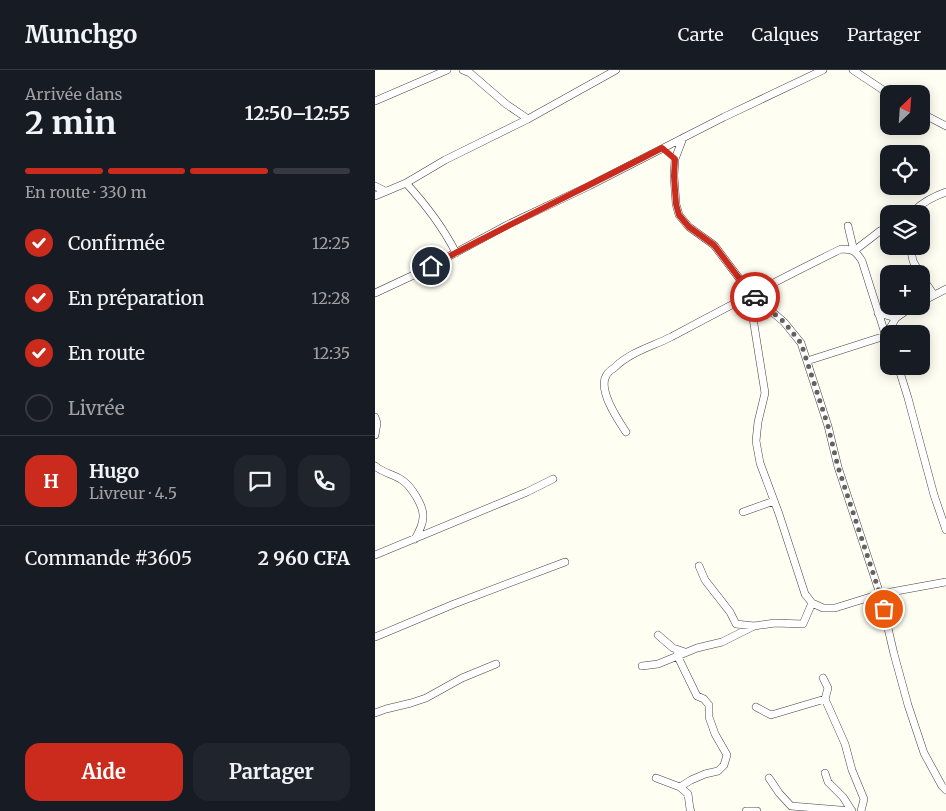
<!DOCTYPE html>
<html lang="fr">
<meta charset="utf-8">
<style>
body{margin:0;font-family:Merriweather,serif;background:#20242c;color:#f1f3f6;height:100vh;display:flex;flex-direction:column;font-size:19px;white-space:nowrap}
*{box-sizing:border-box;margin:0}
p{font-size:16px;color:#9ea1a6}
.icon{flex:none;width:28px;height:28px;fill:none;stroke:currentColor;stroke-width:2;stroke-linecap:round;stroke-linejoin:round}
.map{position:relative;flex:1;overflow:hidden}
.details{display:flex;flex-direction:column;background:#171b24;width:375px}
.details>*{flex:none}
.needle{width:32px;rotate:25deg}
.buttons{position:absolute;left:505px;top:15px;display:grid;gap:10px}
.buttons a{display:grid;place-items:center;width:50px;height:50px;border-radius:10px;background:#171b24;box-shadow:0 2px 12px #0003;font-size:25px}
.pin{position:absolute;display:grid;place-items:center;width:42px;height:42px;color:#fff;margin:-21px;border:2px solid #fff;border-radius:50%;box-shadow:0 1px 5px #0007}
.courier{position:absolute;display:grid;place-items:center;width:50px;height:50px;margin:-25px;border:4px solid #ca2b1d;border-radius:50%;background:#fff;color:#222;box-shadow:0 1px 6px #0007}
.overview em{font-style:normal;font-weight:700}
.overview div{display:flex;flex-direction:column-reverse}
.overview{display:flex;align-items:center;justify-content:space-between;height:85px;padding:0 25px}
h1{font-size:32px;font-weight:700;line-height:38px}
.bar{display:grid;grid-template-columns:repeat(4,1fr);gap:8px 5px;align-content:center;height:60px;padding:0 25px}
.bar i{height:6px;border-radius:4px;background:#363941}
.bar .on{background:#ca2b1d}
.bar p{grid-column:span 4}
.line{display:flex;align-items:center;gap:12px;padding:0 25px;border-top:1px solid #363941}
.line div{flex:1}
.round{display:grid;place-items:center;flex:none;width:52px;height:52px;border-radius:15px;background:#20242c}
ol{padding:0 25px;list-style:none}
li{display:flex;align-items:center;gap:15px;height:55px}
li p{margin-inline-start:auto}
li .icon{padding:5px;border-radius:50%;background:#ca2b1d;color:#fff;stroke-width:4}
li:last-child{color:#9ea1a6}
li i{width:28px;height:28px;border:2px solid #363941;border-radius:50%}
.cta{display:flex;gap:10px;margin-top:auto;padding:10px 25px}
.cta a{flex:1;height:58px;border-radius:15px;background:#ca2b1d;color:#fff;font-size:20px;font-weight:700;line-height:58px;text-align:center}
.cta a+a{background:#20242c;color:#f1f3f6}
header{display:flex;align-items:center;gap:30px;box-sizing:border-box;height:70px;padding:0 25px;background:#171b24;border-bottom:1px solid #363941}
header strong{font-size:24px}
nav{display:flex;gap:28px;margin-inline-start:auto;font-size:18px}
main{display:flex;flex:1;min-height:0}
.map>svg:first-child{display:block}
</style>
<header>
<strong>Munchgo</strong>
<nav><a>Carte</a><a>Calques</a><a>Partager</a></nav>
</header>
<main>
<section class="details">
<div class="overview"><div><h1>2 min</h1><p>Arrivée dans</p></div><em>12:50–12:55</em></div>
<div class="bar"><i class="on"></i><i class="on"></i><i class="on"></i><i></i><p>En route · 330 m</p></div>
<ol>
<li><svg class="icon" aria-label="check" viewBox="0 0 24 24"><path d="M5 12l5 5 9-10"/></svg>Confirmée<p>12:25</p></li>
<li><svg class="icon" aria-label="check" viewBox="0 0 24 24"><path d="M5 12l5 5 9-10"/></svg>En préparation<p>12:28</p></li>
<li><svg class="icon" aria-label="check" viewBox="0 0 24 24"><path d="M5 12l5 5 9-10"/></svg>En route<p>12:35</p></li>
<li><i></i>Livrée</li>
</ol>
<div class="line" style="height:90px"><b class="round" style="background:#ca2b1d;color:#fff">H</b><div><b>Hugo</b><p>Livreur · 4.5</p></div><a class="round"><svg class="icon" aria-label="chat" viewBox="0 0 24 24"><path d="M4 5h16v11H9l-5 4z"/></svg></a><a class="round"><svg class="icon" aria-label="phone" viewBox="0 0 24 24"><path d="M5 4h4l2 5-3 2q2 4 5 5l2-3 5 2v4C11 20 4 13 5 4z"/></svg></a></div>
<div class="line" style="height:65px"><div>Commande #3605</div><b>2 960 CFA</b></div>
<div class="cta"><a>Aide</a><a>Partager</a></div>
</section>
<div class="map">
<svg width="571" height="741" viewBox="0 0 571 741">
<rect width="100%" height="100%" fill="#fffef2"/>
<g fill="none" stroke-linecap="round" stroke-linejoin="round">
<defs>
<path id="minor" d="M88,0L95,3L131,34L153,49
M478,0L514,24
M0,31L72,0
M546,43L571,56
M308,68L300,89L299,106L301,134L304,145L314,157L339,175L376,224L409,252L426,273L453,356L463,397L505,524L519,584L533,635L549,683L567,716L571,720
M31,113C51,135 68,157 81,183
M0,116L10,121
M0,126L31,113L70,90L153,49L241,0
M526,140V144
M540,140C549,131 560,126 571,122
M473,156L479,181L505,161L514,157
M535,176L538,191L545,204
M546,206L559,225
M0,223L43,203L132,155L214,116L349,47L448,0
M380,227L377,242L390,323L383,352L381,371L385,393L404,444L430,524L437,533L448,538H460L505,524L571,512
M546,232L571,219
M503,243L521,248
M432,291L510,266L521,248L538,236
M523,296L533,328L559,425L571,460
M0,347L2,353L0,365
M251,362C243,350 223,321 231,306C232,303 236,300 239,298C255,282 276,277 296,267C352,237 409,207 466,179C478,179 481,181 487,191L514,276
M0,396C8,403 18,404 27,410C36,416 49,436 48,447C48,454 44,462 40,469
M368,442L399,431
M0,485L152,422L178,409
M324,496L330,510L355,542L361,554L379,556L400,553L428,554L437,533
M283,565L298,578L310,582
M0,567L79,534L190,492
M302,585L322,626L329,629L334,635V647L340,664L352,685L349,695L343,701L330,704L316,710L305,717L313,724L315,739L316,741
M267,596L283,594L322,578L347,572L379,556
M448,608L453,618L450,629
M381,637L396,645L450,629L470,674L477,700L489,729L486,741
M0,643L11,639L36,633L51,628L87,608L121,594
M450,703L453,712L468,727L477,741
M281,708L305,717
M394,708L404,723L416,736L477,741
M371,741H382"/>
</defs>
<!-- minor casing -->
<use href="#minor" stroke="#424242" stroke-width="8"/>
<!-- minor -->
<use href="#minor" stroke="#fff" stroke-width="7"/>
</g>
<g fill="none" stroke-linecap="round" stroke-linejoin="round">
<!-- done -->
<path stroke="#63635e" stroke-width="5" stroke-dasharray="0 9" d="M380,227L409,252L426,273L453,356L463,397L505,524L509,539"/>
<!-- route -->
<path stroke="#ca2b1d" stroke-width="6" d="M56,196C132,155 210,118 287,78L300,89L299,106L301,134L304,145L314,157L339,175L376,224L380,227"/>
</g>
</svg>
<div class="buttons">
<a><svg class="needle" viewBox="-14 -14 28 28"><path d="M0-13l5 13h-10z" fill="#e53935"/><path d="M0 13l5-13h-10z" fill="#9ea1a6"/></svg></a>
<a><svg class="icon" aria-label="locate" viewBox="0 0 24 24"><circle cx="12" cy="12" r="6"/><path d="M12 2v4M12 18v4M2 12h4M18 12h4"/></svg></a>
<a><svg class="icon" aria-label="layers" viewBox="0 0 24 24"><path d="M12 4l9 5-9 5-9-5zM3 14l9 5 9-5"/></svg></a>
<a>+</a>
<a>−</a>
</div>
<div class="pin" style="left:509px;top:539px;background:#ea580c"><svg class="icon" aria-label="bag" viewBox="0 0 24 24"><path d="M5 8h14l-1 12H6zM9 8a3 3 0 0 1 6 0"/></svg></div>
<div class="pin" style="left:56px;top:196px;background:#1f2937"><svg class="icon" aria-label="home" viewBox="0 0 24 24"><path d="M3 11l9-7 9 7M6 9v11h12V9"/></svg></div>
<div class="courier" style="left:380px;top:227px"><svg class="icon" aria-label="car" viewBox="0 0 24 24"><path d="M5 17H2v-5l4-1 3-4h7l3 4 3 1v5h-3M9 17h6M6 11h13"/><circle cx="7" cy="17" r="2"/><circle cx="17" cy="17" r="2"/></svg></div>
</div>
</main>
